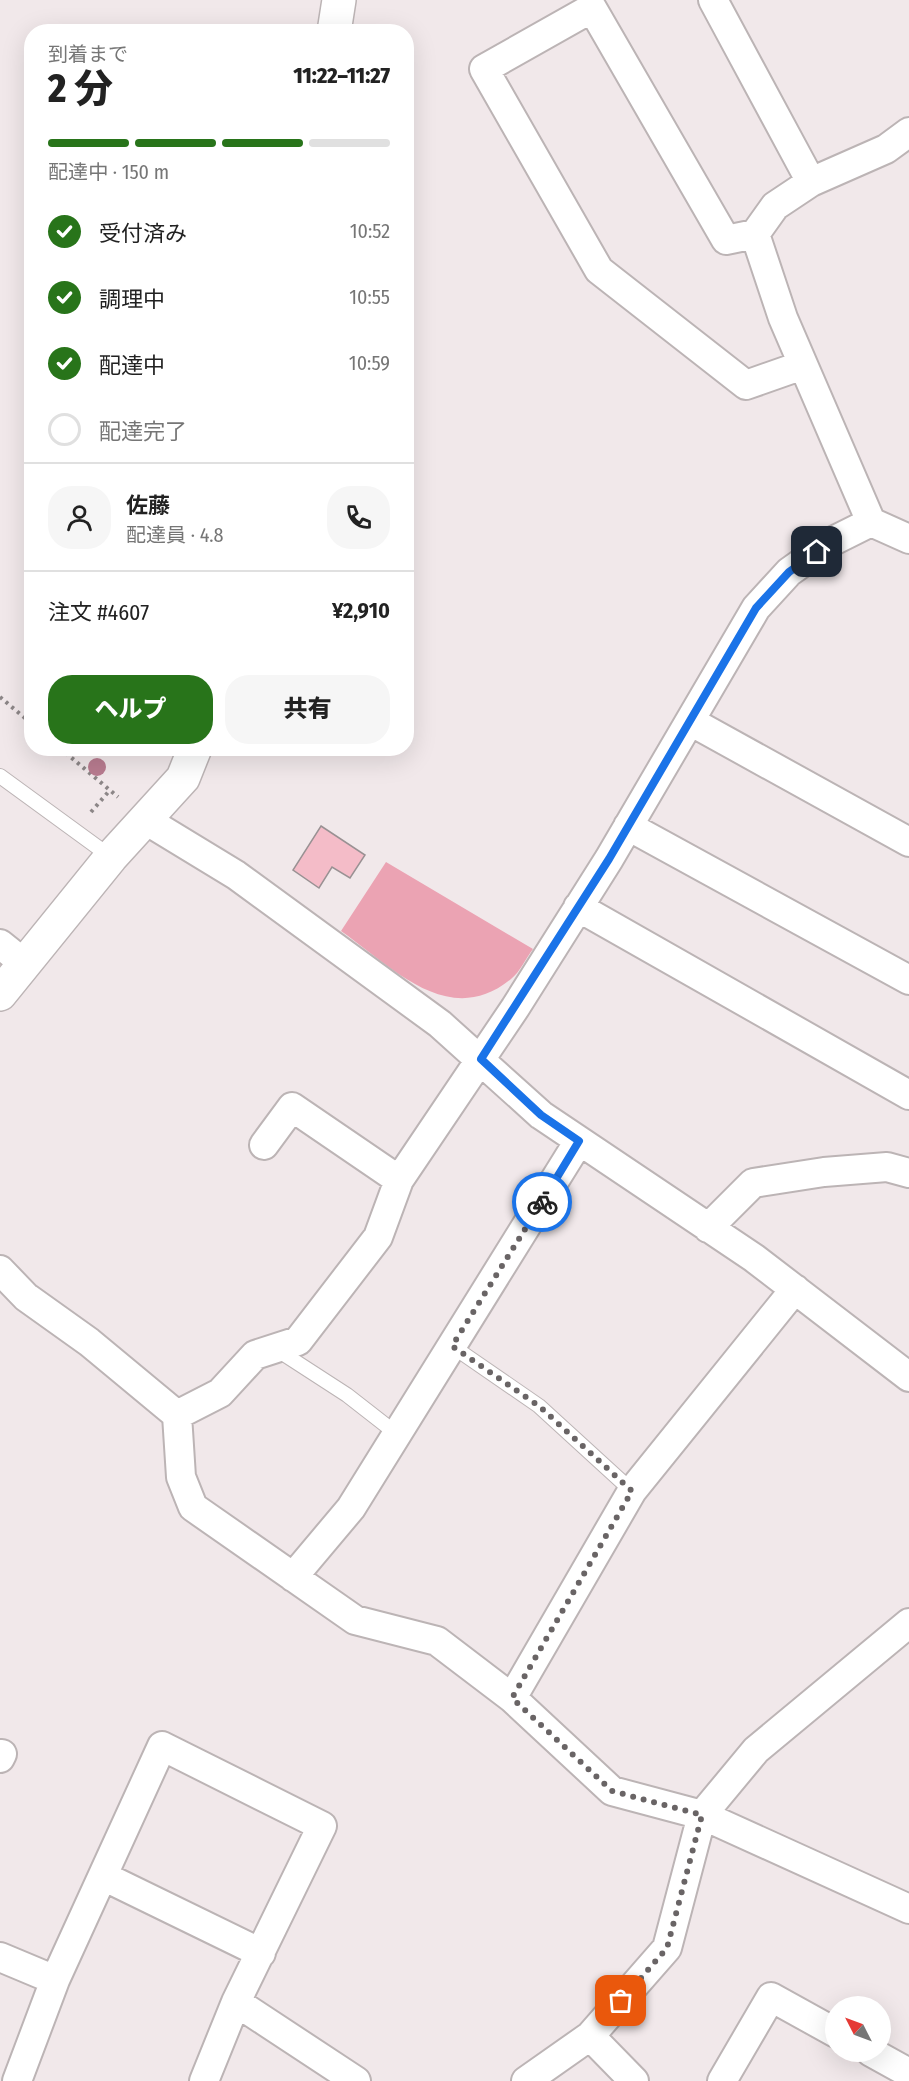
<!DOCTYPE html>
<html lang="ja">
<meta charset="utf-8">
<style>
body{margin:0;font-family:"Fira Sans Condensed","Noto Sans JP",sans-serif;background:#f6f6f6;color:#222;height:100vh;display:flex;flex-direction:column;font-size:22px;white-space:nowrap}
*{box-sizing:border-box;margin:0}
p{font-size:20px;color:#767676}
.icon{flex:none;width:33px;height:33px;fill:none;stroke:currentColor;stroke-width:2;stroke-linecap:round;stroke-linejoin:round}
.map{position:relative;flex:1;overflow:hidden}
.drawer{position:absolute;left:24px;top:24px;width:390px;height:732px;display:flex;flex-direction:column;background:#fff;border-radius:24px;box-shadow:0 6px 24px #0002}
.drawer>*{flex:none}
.needle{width:39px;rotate:312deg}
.buttons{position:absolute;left:825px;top:1996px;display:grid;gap:12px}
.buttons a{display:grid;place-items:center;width:66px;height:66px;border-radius:50%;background:#fff;box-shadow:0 6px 24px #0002;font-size:30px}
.pin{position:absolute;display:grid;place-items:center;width:51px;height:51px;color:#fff;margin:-26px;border-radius:12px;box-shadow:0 3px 9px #0006}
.courier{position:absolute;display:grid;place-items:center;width:60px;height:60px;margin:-30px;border:4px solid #1a73e8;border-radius:50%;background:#fff;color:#222;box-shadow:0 2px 8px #0007}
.head em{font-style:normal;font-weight:800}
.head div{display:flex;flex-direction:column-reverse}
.head{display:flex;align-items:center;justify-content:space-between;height:102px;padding:0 24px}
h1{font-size:39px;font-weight:800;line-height:45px}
.bar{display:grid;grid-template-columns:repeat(4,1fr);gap:9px 6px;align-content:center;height:72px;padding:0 24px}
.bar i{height:8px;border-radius:4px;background:#e0e0e0}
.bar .on{background:#28741a}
.bar p{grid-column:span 4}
.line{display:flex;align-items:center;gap:15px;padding:0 24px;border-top:2px solid #e0e0e0}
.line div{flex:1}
.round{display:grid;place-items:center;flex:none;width:63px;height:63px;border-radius:24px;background:#f6f6f6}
ol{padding:0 24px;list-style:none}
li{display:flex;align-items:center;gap:18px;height:66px}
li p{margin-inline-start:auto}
li .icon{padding:6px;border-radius:50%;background:#28741a;color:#fff;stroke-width:4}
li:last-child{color:#767676}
li i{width:33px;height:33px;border:3px solid #e0e0e0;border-radius:50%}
.primary-button{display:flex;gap:12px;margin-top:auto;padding:12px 24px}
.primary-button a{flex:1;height:69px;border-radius:24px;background:#28741a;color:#fff;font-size:24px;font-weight:800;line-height:69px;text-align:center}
.primary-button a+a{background:#f6f6f6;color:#222}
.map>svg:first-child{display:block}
</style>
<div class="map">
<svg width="909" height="2081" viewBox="0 0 909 2081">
<rect width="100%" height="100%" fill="#f1e8ea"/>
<!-- green -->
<path fill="#eba3b3" d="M386,862L533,949C526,958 520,972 511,979C449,1030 392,967 341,931Z"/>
<!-- building -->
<path fill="#f4bcc8" stroke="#999193" stroke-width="1.5" d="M321,826L365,855L350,878L332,867L319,888L293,870Z"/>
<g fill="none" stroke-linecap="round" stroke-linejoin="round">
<defs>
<path id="lane" d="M0,776L111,857
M452,1346L539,1406L632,1491
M276,1349L347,1395L397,1434"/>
<path id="street" d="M713,0L811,182
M909,132L886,149L811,182L775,206L755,234L783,318L871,522L909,539
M755,234L726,240L592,8L484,69L599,270L746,385L803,365
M690,721L909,842
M144,819L236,875L440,1024L541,1115L754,1258L909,1377
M628,826L909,980
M578,907L909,1095
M0,944L25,964
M264,1145L292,1107L399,1180
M708,1228L753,1183L824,1172L887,1167L909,1173
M0,1270L26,1297L89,1342L177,1415L181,1477L193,1507L355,1620L437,1641L512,1698L612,1791L702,1815L909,1909
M177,1415L220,1393L255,1355L298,1341L378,1237L399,1180L515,1008L609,859L756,608L789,572L831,542L871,522
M293,1577L351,1508L579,1141
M512,1698L632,1491L795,1289
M0,1758L2,1754
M103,1876L261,1953
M0,1957L55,1980
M236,2002L356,2081
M590,2036L634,2081
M871,2052L909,2073
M17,2081L55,1980L162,1746L322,1826L236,2002L204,2081
M526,2081L590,2036L667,1948L702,1815L756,1750L909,1623
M722,2081L771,1997L836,2033"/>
<path id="secondary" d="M334,32L339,0
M0,994L111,857L183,778L195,748"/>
</defs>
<!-- lane casing -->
<use href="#lane" stroke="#bcb4b5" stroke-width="16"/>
<!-- street casing -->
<use href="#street" stroke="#bcb4b5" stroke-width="32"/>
<!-- secondary casing -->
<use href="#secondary" stroke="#bcb4b5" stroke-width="36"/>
<!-- path -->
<path stroke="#8c8687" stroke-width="4" stroke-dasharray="3 4.5" stroke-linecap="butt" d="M0,697L32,724
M60,748L118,797
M91,812L110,790"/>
<!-- lane -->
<use href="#lane" stroke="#fff" stroke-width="14"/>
<!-- street -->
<use href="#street" stroke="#fff" stroke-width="28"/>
<!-- secondary -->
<use href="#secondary" stroke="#fff" stroke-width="33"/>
</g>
<!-- trees -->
<circle fill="#b97c90" cx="97" cy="767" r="9"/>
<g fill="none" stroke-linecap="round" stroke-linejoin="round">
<!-- done -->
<path stroke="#696465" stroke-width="6" stroke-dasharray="0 10.8" d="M542,1202L452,1346L539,1406L632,1491L512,1698L612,1791L702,1815L667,1948L621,2001"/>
<!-- route -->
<path stroke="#1a73e8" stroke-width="8" d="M542,1202L579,1141L541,1115L481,1059L609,859L756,608L789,572L817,552"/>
</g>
</svg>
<div class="buttons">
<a><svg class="needle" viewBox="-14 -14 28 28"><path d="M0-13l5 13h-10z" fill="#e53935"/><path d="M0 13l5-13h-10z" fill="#767676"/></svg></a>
</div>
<div class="pin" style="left:621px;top:2001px;background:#ea580c"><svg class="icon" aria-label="bag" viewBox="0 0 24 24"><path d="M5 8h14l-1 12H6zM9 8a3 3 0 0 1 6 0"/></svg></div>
<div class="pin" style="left:817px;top:552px;background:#1f2937"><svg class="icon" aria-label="home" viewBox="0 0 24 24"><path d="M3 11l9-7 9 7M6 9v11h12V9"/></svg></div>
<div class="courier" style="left:542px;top:1202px"><svg class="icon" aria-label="bike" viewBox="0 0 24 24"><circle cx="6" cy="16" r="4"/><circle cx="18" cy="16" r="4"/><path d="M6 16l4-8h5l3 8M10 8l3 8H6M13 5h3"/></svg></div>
<section class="drawer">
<div class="head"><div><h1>2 分</h1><p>到着まで</p></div><em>11:22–11:27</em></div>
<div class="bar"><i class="on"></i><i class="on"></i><i class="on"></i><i></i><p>配達中 · 150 m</p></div>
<ol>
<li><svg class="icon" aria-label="check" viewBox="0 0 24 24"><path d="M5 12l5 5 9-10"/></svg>受付済み<p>10:52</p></li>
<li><svg class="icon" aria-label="check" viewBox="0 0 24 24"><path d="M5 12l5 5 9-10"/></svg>調理中<p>10:55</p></li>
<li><svg class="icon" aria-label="check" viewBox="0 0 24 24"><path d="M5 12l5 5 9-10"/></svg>配達中<p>10:59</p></li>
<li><i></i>配達完了</li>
</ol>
<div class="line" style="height:108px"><a class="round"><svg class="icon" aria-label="person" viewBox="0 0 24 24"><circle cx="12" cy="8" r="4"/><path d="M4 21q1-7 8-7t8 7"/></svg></a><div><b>佐藤</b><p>配達員 · 4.8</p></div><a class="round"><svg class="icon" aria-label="phone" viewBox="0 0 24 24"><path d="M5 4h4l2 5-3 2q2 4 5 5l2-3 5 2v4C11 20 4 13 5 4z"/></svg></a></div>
<div class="line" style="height:78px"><div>注文 #4607</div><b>¥2,910</b></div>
<div class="primary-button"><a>ヘルプ</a><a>共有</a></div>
</section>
</div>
